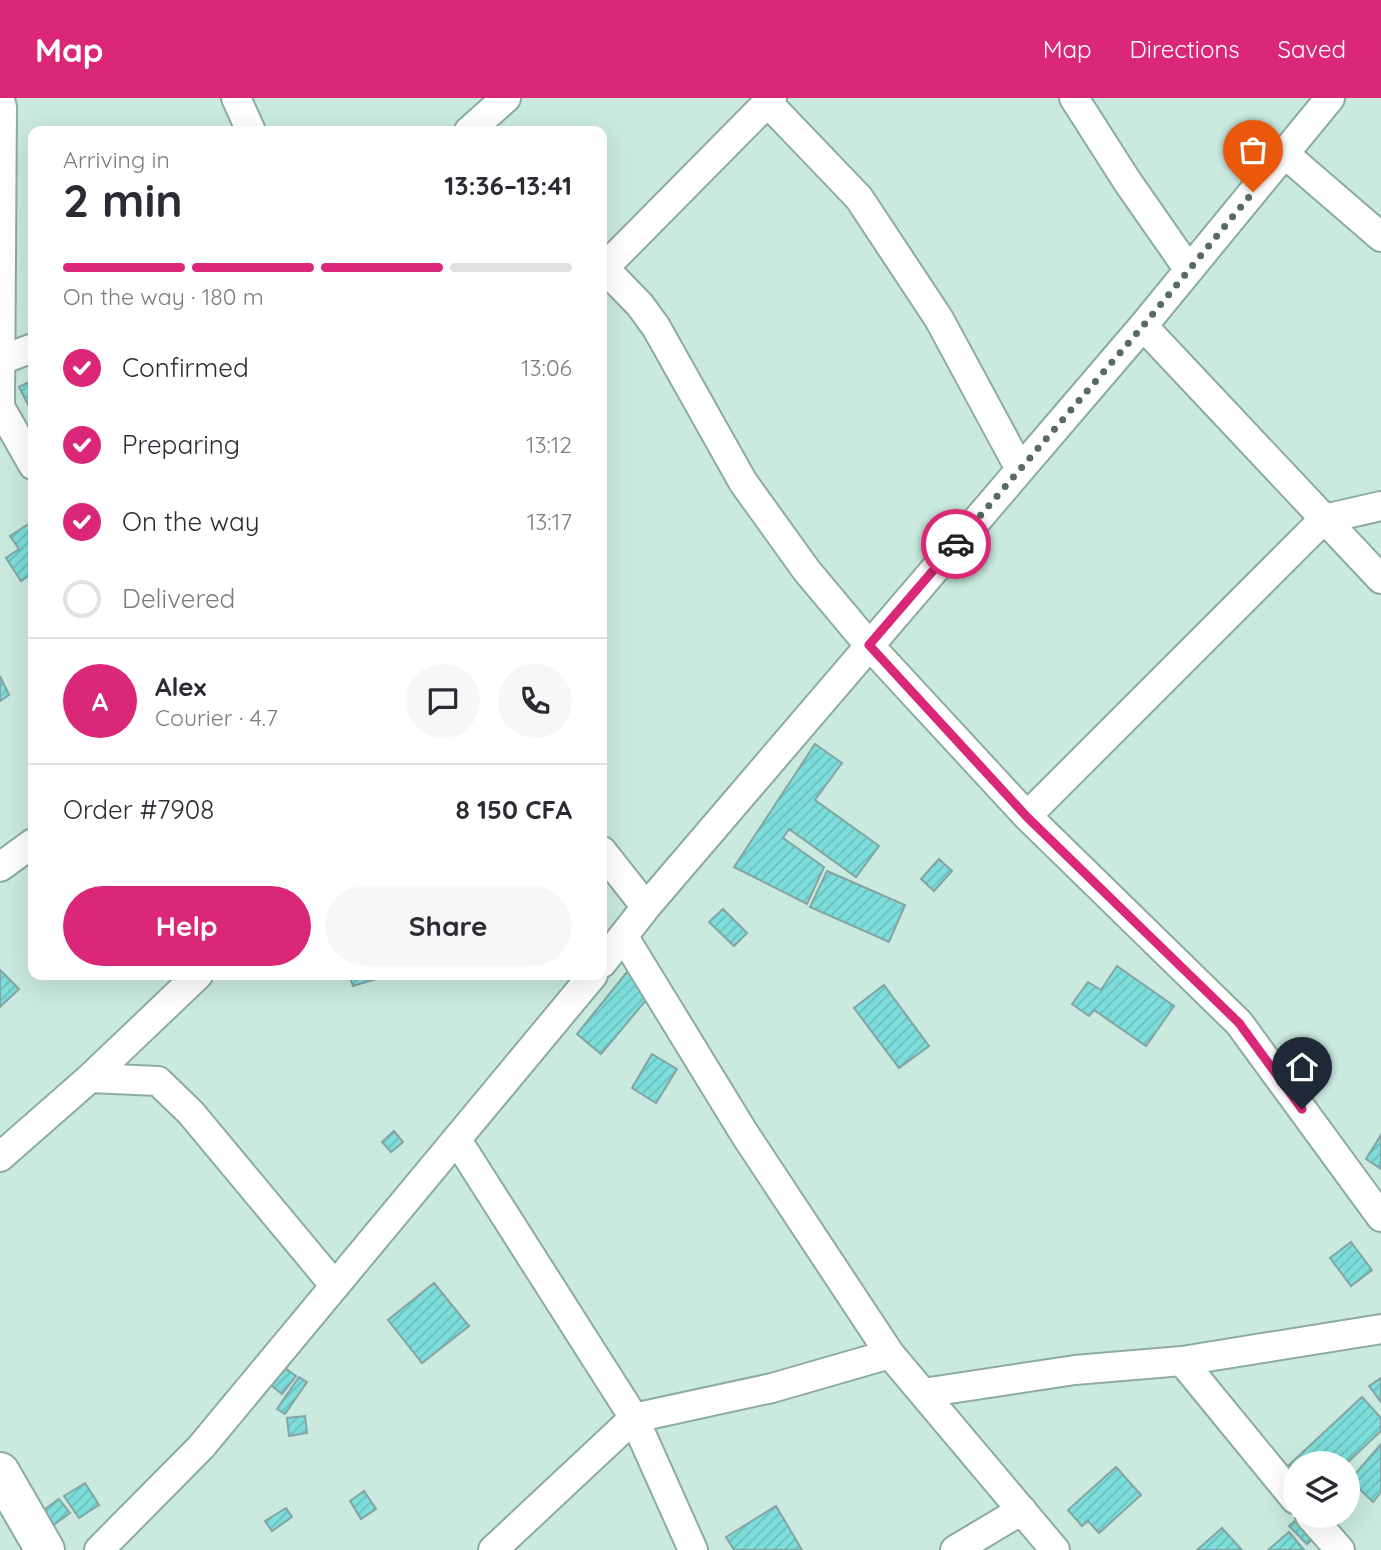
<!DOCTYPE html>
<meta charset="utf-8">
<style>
body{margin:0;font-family:Quicksand,sans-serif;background:#f7f7f7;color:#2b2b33;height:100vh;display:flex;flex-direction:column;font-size:26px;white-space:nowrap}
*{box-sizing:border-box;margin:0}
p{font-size:23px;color:#7c7c81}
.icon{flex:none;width:38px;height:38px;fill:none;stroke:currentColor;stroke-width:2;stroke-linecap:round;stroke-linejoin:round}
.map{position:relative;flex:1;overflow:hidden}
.sheet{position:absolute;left:28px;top:28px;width:579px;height:854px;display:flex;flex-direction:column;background:#fff;border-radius:14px;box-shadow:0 7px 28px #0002}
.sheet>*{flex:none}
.controls{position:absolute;left:1283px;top:1353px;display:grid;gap:14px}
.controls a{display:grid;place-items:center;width:77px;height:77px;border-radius:50%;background:#fff;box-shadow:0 7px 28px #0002;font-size:35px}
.pin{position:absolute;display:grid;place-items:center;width:60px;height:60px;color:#fff;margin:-72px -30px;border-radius:50% 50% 50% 0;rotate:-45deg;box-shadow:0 0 7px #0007}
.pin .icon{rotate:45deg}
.courier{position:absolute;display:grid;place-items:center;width:70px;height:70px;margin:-35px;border:5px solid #db2777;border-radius:50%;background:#fff;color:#222;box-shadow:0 2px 9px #0007}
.overview em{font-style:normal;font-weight:700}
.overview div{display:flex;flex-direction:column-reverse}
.overview{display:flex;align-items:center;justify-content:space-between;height:119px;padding:0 35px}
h1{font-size:46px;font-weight:700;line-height:52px}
.bar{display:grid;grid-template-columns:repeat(4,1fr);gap:10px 7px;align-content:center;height:84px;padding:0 35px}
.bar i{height:9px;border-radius:5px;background:#e1e1e2}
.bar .active{background:#db2777}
.bar p{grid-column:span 4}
.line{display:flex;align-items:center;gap:18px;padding:0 35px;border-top:2px solid #e1e1e2}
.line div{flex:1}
.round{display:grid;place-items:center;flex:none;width:74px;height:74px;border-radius:37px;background:#f7f7f7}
ol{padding:0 35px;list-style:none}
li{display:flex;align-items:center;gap:21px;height:77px}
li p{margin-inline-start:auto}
li .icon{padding:7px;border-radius:50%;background:#db2777;color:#fff;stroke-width:4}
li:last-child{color:#7c7c81}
li i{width:38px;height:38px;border:4px solid #e1e1e2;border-radius:50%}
.action{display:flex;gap:14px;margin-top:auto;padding:14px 35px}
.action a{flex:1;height:80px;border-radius:42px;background:#db2777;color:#fff;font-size:28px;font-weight:700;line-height:80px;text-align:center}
.action a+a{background:#f7f7f7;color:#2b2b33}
header{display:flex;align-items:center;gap:42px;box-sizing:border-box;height:98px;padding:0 35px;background:#db2777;color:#fff}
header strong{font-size:33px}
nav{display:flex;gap:38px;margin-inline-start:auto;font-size:24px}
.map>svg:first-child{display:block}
</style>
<header>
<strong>Map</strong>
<nav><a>Map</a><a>Directions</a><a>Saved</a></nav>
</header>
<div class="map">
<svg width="1381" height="1452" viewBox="0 0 1381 1452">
<defs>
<pattern id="building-hatch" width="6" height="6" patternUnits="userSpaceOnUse" patternTransform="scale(1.75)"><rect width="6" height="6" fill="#7cddda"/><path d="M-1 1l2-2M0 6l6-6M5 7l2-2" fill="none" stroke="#6bbebb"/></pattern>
</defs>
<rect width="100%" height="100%" fill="#caeadf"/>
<!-- building -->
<path fill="url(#building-hatch)" stroke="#83a4a3" stroke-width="2" d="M33,282V316L19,289Z
M33,423V475L21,483L6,460L19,451L10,438Z
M0,578L9,597L0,603Z
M815,646L842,665L815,702L879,748L856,779L789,731L783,740L824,769L807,806L734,769Z
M939,761L952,773L934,793L921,781Z
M827,773L905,807L889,844L810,809Z
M723,811L747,835L734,848L709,824Z
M1117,868L1174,908L1146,948L1094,912L1089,918L1072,906L1088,884L1101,892Z
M0,872L19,891L0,909Z
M627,874L652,895L601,956L577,936Z
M349,877H389L353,888Z
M884,887L929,948L899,970L854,910Z
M652,956L677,971L656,1005L632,990Z
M394,1033L403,1044L391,1054L382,1044Z
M1381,1037V1071L1366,1061Z
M1351,1144L1372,1172L1351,1188L1330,1160Z
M434,1185L469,1228L422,1265L388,1222Z
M285,1270L296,1278L282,1296L271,1287Z
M299,1279L307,1284L285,1316L277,1311Z
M1381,1280V1304L1369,1288Z
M1362,1299L1381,1320V1333L1347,1365H1295V1373L1289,1367Z
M305,1318L307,1335L289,1338L287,1320Z
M1381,1346V1394L1373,1404L1350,1382Z
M1116,1369L1141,1397L1099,1435L1088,1423L1082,1428L1068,1412Z
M1348,1381L1356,1396L1348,1401Z
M85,1385L99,1407L79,1420L64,1398Z
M364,1393L376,1411L361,1421L350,1403Z
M59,1401L70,1415L48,1431L37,1417Z
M776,1408L802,1452H734L726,1439Z
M286,1410L292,1419L272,1433L265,1423Z
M1300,1418L1321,1433L1307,1446L1289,1428Z
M1222,1430L1242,1452H1197Z
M1289,1434L1304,1452H1268Z"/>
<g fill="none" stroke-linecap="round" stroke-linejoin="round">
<defs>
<path id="minor" d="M236,0L251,33
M1074,0L1127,83L1189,172
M0,2L2,9L0,311
M768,5L859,100L939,221L1020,371
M469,33L506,0
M1285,56L1381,139
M604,170L640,207L656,229L743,384L807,473L869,547L1027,718L1239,925L1381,1119
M602,172L772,0
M1143,228L1381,481
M1,262L33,250
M0,309L33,367
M1027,718L1324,421L1381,408
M602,753L646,809
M0,769L33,745
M624,839L744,1035L890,1256L1055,1452
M602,865L646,809L1143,228L1330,0
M90,980L158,983L191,1015L335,1188
M457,1042L634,1320L693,1452
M0,1059L90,980L198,877
M1182,1263L1295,1401
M923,1295L1075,1272L1182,1263L1381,1231
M1310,1418L1340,1452
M99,1452L201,1349L593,877
M493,1452L634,1320L772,1290L890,1256
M955,1452L1022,1412"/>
<path id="secondary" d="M0,1374L45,1452"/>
</defs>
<!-- minor casing -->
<use href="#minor" stroke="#8daba1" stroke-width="32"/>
<!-- secondary casing -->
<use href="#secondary" stroke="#8daba1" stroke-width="42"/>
<!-- minor -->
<use href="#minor" stroke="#fff" stroke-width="28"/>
<!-- secondary -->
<use href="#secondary" stroke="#fff" stroke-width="38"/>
</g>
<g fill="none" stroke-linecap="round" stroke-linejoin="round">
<!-- done -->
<path stroke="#576a64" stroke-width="7" stroke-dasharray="0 12.6" d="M956,446L1143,228L1253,94"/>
<!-- route -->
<path stroke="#db2777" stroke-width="9" d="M956,446L869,547L1027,719L1239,925L1302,1011"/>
</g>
</svg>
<div class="controls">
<a><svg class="icon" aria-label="layers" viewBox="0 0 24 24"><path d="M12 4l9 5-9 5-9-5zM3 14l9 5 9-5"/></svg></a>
</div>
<div class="pin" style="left:1253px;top:94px;background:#ea580c"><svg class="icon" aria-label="bag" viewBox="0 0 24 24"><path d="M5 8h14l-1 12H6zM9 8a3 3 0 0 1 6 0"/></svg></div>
<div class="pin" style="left:1302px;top:1011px;background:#1f2937"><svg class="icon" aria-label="home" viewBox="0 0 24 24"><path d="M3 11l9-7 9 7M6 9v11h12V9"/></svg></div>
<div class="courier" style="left:956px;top:446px"><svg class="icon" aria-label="car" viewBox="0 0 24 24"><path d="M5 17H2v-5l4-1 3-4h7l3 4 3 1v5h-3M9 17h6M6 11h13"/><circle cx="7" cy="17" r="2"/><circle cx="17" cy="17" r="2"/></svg></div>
<section class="sheet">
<div class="overview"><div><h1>2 min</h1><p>Arriving in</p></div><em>13:36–13:41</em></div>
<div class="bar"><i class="active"></i><i class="active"></i><i class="active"></i><i></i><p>On the way · 180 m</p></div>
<ol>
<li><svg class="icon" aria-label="check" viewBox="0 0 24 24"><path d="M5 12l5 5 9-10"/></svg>Confirmed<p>13:06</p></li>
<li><svg class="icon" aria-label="check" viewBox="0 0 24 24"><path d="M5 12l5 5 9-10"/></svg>Preparing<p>13:12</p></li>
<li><svg class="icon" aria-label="check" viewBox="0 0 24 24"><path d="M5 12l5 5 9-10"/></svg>On the way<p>13:17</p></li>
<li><i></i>Delivered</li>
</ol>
<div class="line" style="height:126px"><b class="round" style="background:#db2777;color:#fff">A</b><div><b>Alex</b><p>Courier · 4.7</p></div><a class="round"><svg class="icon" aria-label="chat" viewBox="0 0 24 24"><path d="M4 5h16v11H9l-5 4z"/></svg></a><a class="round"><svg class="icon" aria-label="phone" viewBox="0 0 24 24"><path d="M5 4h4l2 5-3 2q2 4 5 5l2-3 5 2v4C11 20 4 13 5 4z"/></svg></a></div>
<div class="line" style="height:91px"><div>Order #7908</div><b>8 150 CFA</b></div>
<div class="action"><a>Help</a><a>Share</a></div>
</section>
</div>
